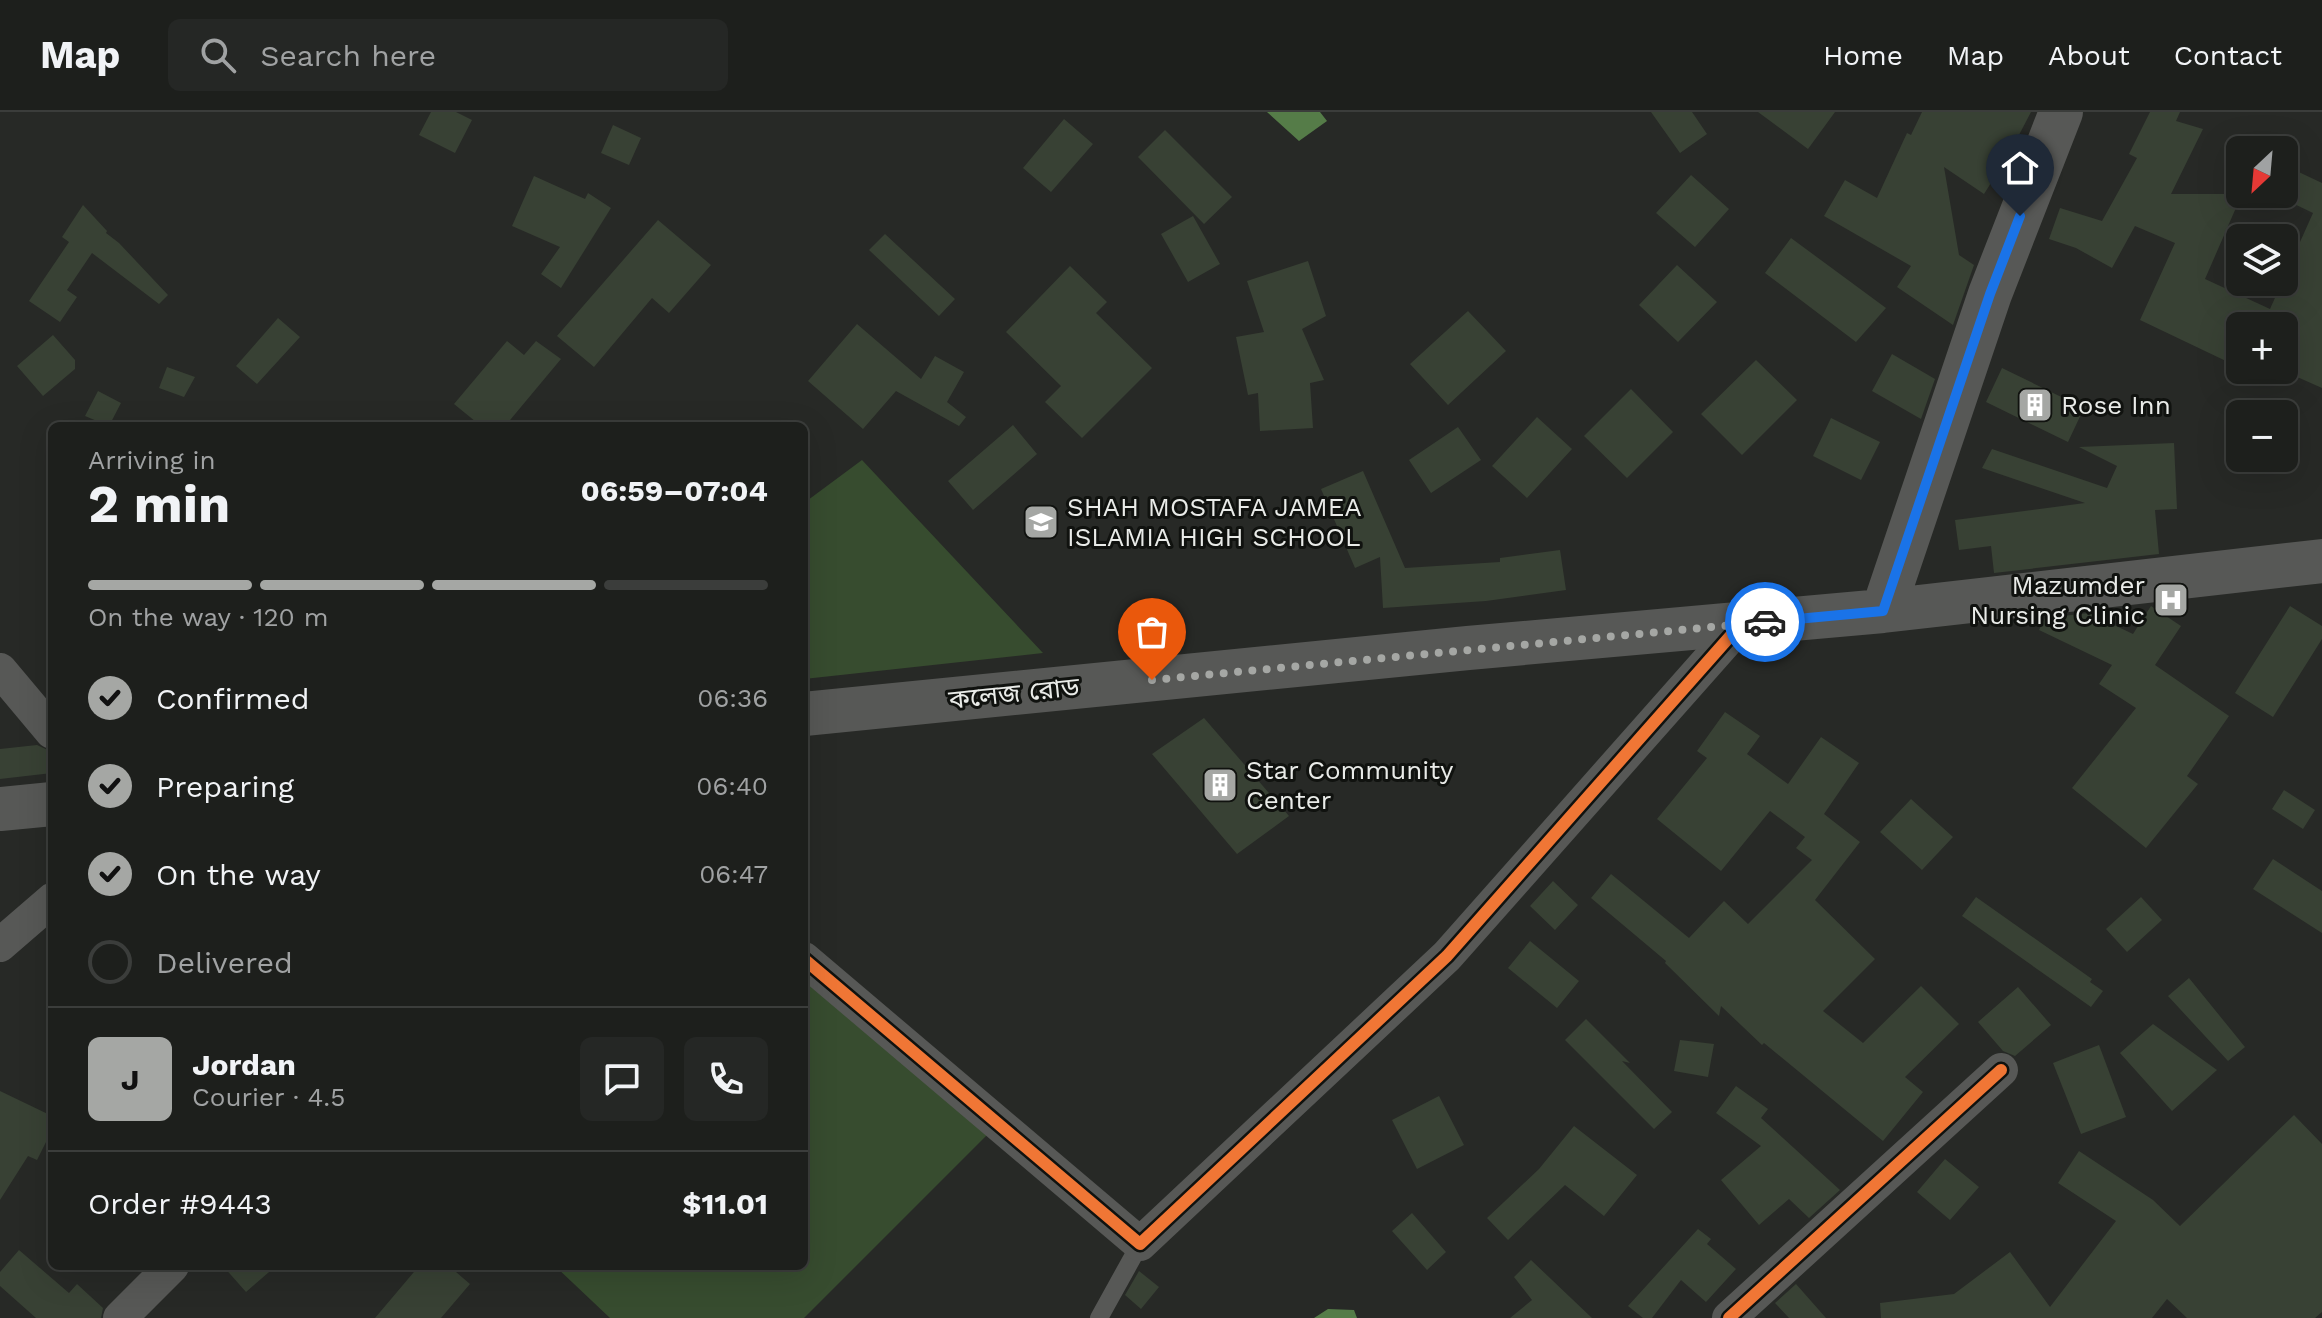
<!DOCTYPE html>
<meta charset="utf-8">
<style>
body{margin:0;font-family:"Work Sans","Noto Sans Bengali",sans-serif;background:#252725;color:#f1f3f6;height:100vh;display:flex;flex-direction:column;font-size:30px;white-space:nowrap}
*{box-sizing:border-box;margin:0}
p{font-size:26px;color:#a0a2a3}
.icon{flex:none;width:44px;height:44px;fill:none;stroke:currentColor;stroke-width:2;stroke-linecap:round;stroke-linejoin:round}
.map{position:relative;flex:1;overflow:hidden}
.drawer{position:absolute;left:48px;top:310px;width:760px;height:848px;display:flex;flex-direction:column;background:#1d1f1c;border-radius:12px;box-shadow:0 8px 32px #0002,0 0 0 2px #3b3d3b}
.drawer>*{flex:none}
.needle{width:52px;rotate:206deg}
.fabs{position:absolute;left:2226px;top:24px;display:grid;gap:16px}
.fabs a{display:grid;place-items:center;width:72px;height:72px;border-radius:12px;background:#1d1f1c;box-shadow:0 8px 32px #0002,0 0 0 2px #3b3d3b;font-size:40px}
.pin{position:absolute;display:grid;place-items:center;width:68px;height:68px;color:#fff;margin:-82px -34px;border-radius:50% 50% 50% 0;rotate:-45deg;box-shadow:0 0 8px #0007}
.pin .icon{rotate:45deg}
.courier{position:absolute;display:grid;place-items:center;width:80px;height:80px;margin:-40px;border:6px solid #1a73e8;border-radius:50%;background:#fff;color:#222;box-shadow:0 2px 10px #0007}
.headline em{font-style:normal;font-weight:700}
.headline div{display:flex;flex-direction:column-reverse}
.headline{display:flex;align-items:center;justify-content:space-between;height:136px;padding:0 40px}
h1{font-size:52px;font-weight:700;line-height:60px}
.bar{display:grid;grid-template-columns:repeat(4,1fr);gap:12px 8px;align-content:center;height:96px;padding:0 40px}
.bar i{height:10px;border-radius:6px;background:#3b3d3b}
.bar .active{background:#a5a7a4}
.bar p{grid-column:span 4}
.line{display:flex;align-items:center;gap:20px;padding:0 40px;border-top:2px solid #3b3d3b}
.line div{flex:1}
.round{display:grid;place-items:center;flex:none;width:84px;height:84px;border-radius:12px;background:#252725}
ol{padding:0 40px;list-style:none}
li{display:flex;align-items:center;gap:24px;height:88px}
li p{margin-inline-start:auto}
li .icon{padding:8px;border-radius:50%;background:#a5a7a4;color:#111;stroke-width:4}
li:last-child{color:#a0a2a3}
li i{width:44px;height:44px;border:4px solid #3b3d3b;border-radius:50%}
header{display:flex;align-items:center;gap:48px;box-sizing:border-box;height:112px;padding:0 40px;background:#1d1f1c;border-bottom:2px solid #3b3d3b}
header strong{font-size:38px}
nav{display:flex;gap:44px;margin-inline-start:auto;font-size:28px}
.search{width:560px;height:72px;background:#252725;display:flex;align-items:center;gap:20px;box-sizing:border-box;padding:0 28px;border-radius:12px;color:#a0a2a3;font-size:30px}
.map>svg:first-child{display:block}
</style>
<header>
<strong>Map</strong>
<div class="search"><svg class="icon" aria-label="search" viewBox="0 0 24 24"><circle cx="10" cy="10" r="6"/><path d="M15 15l6 6"/></svg>Search here</div>
<nav><a>Home</a><a>Map</a><a>About</a><a>Contact</a></nav>
</header>
<div class="map">
<svg width="2322" height="1206" viewBox="0 0 2322 1206">
<rect width="100%" height="100%" fill="#272926"/>
<!-- green -->
<path fill="#374c2f" d="M862,348L1043,541L804,567V391Z
M804,855L990,1020L804,1206H610L555,1154H804Z"/>
<!-- water -->
<path fill="#557c48" d="M1267,0H1320L1327,9L1299,29Z
M1328,1197L1354,1198L1357,1206H1314Z"/>
<!-- building -->
<path fill="#384134" d="M431,0H456L472,8L455,41L419,23Z
M1651,0H1692L1707,22L1680,41Z
M1758,0H1835L1808,37Z
M1922,0H2031L2008,44L1984,82L1944,55L1959,143L1974,153L1953,213L1897,175L1911,154L1824,104L1845,68L1877,86L1907,21L1911,23Z
M2150,0H2180L2176,9L2203,17L2171,82H2242L2205,167L2270,197L2313,101L2284,87V53L2322,71V276L2284,259V214H2240V224L2228,250L2140,208L2175,131L2135,114L2112,156L2076,136L2049,127L2060,96L2102,109L2137,46L2129,42Z
M1064,7L1093,32L1051,80L1023,56Z
M613,13L641,26L629,53L601,41Z
M1165,18L1232,85L1204,112L1138,45Z
M1691,63L1729,97L1695,135L1656,101Z
M534,64L585,87L588,81L611,96L561,176L541,162L560,135L512,114Z
M83,93L107,119L106,121L119,131L168,183L159,192L92,141L67,178L77,185L60,210L29,189L69,130L62,125Z
M1193,104L1220,152L1188,170L1161,122Z
M658,108L711,153L669,201L652,186L594,255L557,224Z
M885,122L955,187L939,204L869,138Z
M1791,126L1886,196L1856,230L1765,161Z
M1308,149L1326,204L1302,217L1324,268L1310,271L1313,316L1260,319L1258,281L1248,283L1236,225L1264,220L1247,169Z
M1677,153L1717,190L1678,230L1639,193Z
M1070,154L1107,190L1096,201L1152,256L1082,326L1045,290L1061,274L1006,220Z
M1468,199L1506,239L1448,293L1410,252Z
M278,206L300,225L257,272L236,254Z
M857,212L921,267L935,244L964,260L947,290L966,305L959,314L896,279L863,317L808,269Z
M53,223L75,248V257L43,284L17,254Z
M507,229L524,243L536,229L561,247L505,314H481L454,292Z
M1892,242L1935,267L1921,307L1872,279Z
M1756,248L1797,288L1742,343L1701,302Z
M167,255L195,265L184,285L159,276Z
M2002,256L2084,296L2068,330L1986,290Z
M1631,277L1673,320L1627,366L1584,324Z
M98,279L121,291L109,314L85,304Z
M1537,305L1572,337L1527,386L1492,354Z
M1831,306L1880,330L1861,368L1813,344Z
M1013,313L1037,342L973,398L948,369Z
M1458,315L1481,348L1431,381L1409,348Z
M2174,331L2177,397L2155,398L2159,442L1994,461L1991,434L1959,438L1955,408L2085,391L1982,356L1992,337L2107,376L2117,354L2079,335Z
M1363,359L1405,456L1500,450V446L1560,438L1566,478L1486,489L1383,496L1380,445L1355,456L1321,377Z
M2151,494L2181,514L2155,553L2229,604L2187,664L2198,672L2146,736L2072,676L2136,596L2099,572L2112,553L2039,518L2045,506L2089,501L2133,522Z
M2290,494L2322,514V527L2273,605L2235,581Z
M1725,600L1760,624L1747,642L1788,672L1821,625L1859,651L1824,702L1860,730L1815,788L1875,847L1823,899L1863,931L1921,874L1959,912L1905,965L1923,980L1883,1029L1764,931L1762,933L1721,894L1719,904L1665,851L1666,849L1591,786L1611,762L1689,826L1724,789L1748,812L1812,748L1796,736L1805,725L1770,699L1721,759L1657,707L1707,646L1697,639Z
M1204,606L1289,704L1237,742L1152,642Z
M37,633L52,640V661L0,667V637Z
M2284,678L2315,698L2303,717L2272,697Z
M1911,687L1953,725L1922,758L1880,720Z
M2273,747L2322,779V821L2253,777Z
M1553,769L1578,793L1555,818L1530,794Z
M1976,785L2092,867L2090,870L2103,879L2091,895L1962,804Z
M2141,785L2162,808L2127,840L2106,817Z
M1530,829L1579,869L1557,896L1508,856Z
M2189,866L2245,935L2228,949L2168,884Z
M2018,875L2051,913L2015,944L2003,939L1978,910Z
M1586,907L1630,951L1622,949L1672,1000L1654,1017L1565,928Z
M2153,912L2217,958L2172,999L2120,941Z
M1680,928L1714,932L1708,965L1674,959Z
M2099,933L2126,1005L2081,1022L2053,951Z
M1736,974L1768,997L1761,1006L1840,1078L1809,1106L1789,1087L1759,1113L1721,1068L1761,1034L1716,1001Z
M0,979L52,1004V1018L37,1048L28,1044L0,1088Z
M1439,984L1464,1033L1417,1057L1392,1008Z
M2294,1003L2322,1032V1200L2315,1206H2187L2167,1187L2152,1206H1881L1880,1191L1954,1182L2010,1140L2050,1195L2116,1109L2058,1071L2079,1039L2153,1088L2180,1114Z
M1574,1014L1637,1063L1604,1104L1565,1073L1508,1128L1487,1106L1539,1057Z
M1945,1047L1979,1075L1950,1108L1917,1080Z
M1412,1101L1446,1140L1427,1158L1392,1119Z
M1698,1117L1711,1127L1707,1132L1736,1157L1706,1190L1681,1168L1652,1206H1643L1628,1194Z
M19,1138L69,1181L77,1172L103,1196L101,1206H36L0,1174V1160Z
M1531,1148L1592,1206H1510L1532,1188L1514,1165Z
M223,1154H276L246,1180Z
M419,1154H449L470,1172L441,1206H375Z
M1139,1159L1159,1175L1141,1197L1125,1183Z
M1796,1172L1826,1206H1789L1775,1191Z"/>
<g fill="none" stroke-linecap="round" stroke-linejoin="round">
<!-- service -->
<path stroke="#575856" stroke-width="18" d="M1099,1206L1140,1132"/>
<!-- minor -->
<path stroke="#575856" stroke-width="34" d="M0,558L52,620
M0,833L52,788
M804,847L1140,1132L1447,844L1741,512
M120,1206L172,1154
M1729,1206L2001,958"/>
<!-- secondary -->
<path stroke="#575856" stroke-width="44" d="M1883,499L1990,182L2061,0
M804,602L1468,536L1883,499L2322,449
M0,697L52,692"/>
<defs>
<path id="cycleway" d="M804,847L1140,1132L1447,844L1741,512
M1729,1206L2001,958"/>
</defs>
<!-- cycleway casing -->
<use href="#cycleway" stroke="#10120f" stroke-width="17"/>
<!-- cycleway -->
<use href="#cycleway" stroke="#f07635" stroke-width="12"/>
</g>
<g fill="none" stroke-linecap="round" stroke-linejoin="round">
<!-- done -->
<path stroke="#a5a7a4" stroke-width="8" stroke-dasharray="0 14.4" d="M1152,568L1765,510"/>
<!-- route -->
<path stroke="#1a73e8" stroke-width="10" d="M1765,510L1883,499L1990,182L2020,104"/>
</g>
<!-- icons -->
<defs>
<symbol id="building-square" viewBox="-11 -11 22 22"><rect x="-9" y="-9" width="18" height="18" rx="4" fill="#a5a7a4" stroke="#10120f"/><path d="M-4-6H4V6H1V3H-1V6H-4ZM-2.5-4.3h1.7v1.8h-1.7ZM.8-4.3h1.7v1.8H.8ZM-2.5-1h1.7V.8h-1.7ZM.8-1h1.7V.8H.8Z" fill="#fff"/></symbol>
<symbol id="school-square" viewBox="-11 -11 22 22"><rect x="-9" y="-9" width="18" height="18" rx="4" fill="#a5a7a4" stroke="#10120f"/><path d="M0-5L7-2L0 1L-7-2ZM-4 1L0 2.5L4 1V4Q0 6-4 4Z" fill="#fff"/></symbol>
<symbol id="hospital-square" viewBox="-11 -11 22 22"><rect x="-9" y="-9" width="18" height="18" rx="4" fill="#a5a7a4" stroke="#10120f"/><path d="M-5-5h3v3.5h4V-5h3V5h-3V1.5h-4V5h-3Z" fill="#fff"/></symbol>
</defs>
<g fill-rule="evenodd">
<use href="#building-square" x="2015" y="273" width="40" height="40"/>
<use href="#school-square" x="1021" y="390" width="40" height="40"/>
<use href="#hospital-square" x="2151" y="468" width="40" height="40"/>
<use href="#building-square" x="1200" y="653" width="40" height="40"/>
</g>
<g text-anchor="middle" stroke-width="6" stroke-linejoin="round" paint-order="stroke">
<!-- poi labels -->
<g font-size="26" fill="#e9ebe8" stroke="#10120f" text-anchor="start">
<text x="2061" y="302">Rose Inn</text>
<text x="1067" y="404">SHAH MOSTAFA JAMEA<tspan x="1067" dy="30">ISLAMIA HIGH SCHOOL</tspan></text>
<text x="2145" y="482" text-anchor="end">Mazumder<tspan x="2145" dy="30">Nursing Clinic</tspan></text>
<text x="1246" y="667">Star Community<tspan x="1246" dy="30">Center</tspan></text>
</g>
<!-- street labels -->
<g font-size="26" fill="#e9ebe8" stroke="#10120f">
<text transform="translate(1014 581) rotate(-6)" y="9">কলেজ রোড</text>
</g>
</g>
</svg>
<div class="fabs">
<a><svg class="needle" viewBox="-14 -14 28 28"><path d="M0-13l5 13h-10z" fill="#e53935"/><path d="M0 13l5-13h-10z" fill="#a0a2a3"/></svg></a>
<a><svg class="icon" aria-label="layers" viewBox="0 0 24 24"><path d="M12 4l9 5-9 5-9-5zM3 14l9 5 9-5"/></svg></a>
<a>+</a>
<a>−</a>
</div>
<div class="pin" style="left:1152px;top:568px;background:#ea580c"><svg class="icon" aria-label="bag" viewBox="0 0 24 24"><path d="M5 8h14l-1 12H6zM9 8a3 3 0 0 1 6 0"/></svg></div>
<div class="pin" style="left:2020px;top:104px;background:#1f2937"><svg class="icon" aria-label="home" viewBox="0 0 24 24"><path d="M3 11l9-7 9 7M6 9v11h12V9"/></svg></div>
<div class="courier" style="left:1765px;top:510px"><svg class="icon" aria-label="car" viewBox="0 0 24 24"><path d="M5 17H2v-5l4-1 3-4h7l3 4 3 1v5h-3M9 17h6M6 11h13"/><circle cx="7" cy="17" r="2"/><circle cx="17" cy="17" r="2"/></svg></div>
<section class="drawer">
<div class="headline"><div><h1>2 min</h1><p>Arriving in</p></div><em>06:59–07:04</em></div>
<div class="bar"><i class="active"></i><i class="active"></i><i class="active"></i><i></i><p>On the way · 120 m</p></div>
<ol>
<li><svg class="icon" aria-label="check" viewBox="0 0 24 24"><path d="M5 12l5 5 9-10"/></svg>Confirmed<p>06:36</p></li>
<li><svg class="icon" aria-label="check" viewBox="0 0 24 24"><path d="M5 12l5 5 9-10"/></svg>Preparing<p>06:40</p></li>
<li><svg class="icon" aria-label="check" viewBox="0 0 24 24"><path d="M5 12l5 5 9-10"/></svg>On the way<p>06:47</p></li>
<li><i></i>Delivered</li>
</ol>
<div class="line" style="height:144px"><b class="round" style="background:#a5a7a4;color:#111">J</b><div><b>Jordan</b><p>Courier · 4.5</p></div><a class="round"><svg class="icon" aria-label="chat" viewBox="0 0 24 24"><path d="M4 5h16v11H9l-5 4z"/></svg></a><a class="round"><svg class="icon" aria-label="phone" viewBox="0 0 24 24"><path d="M5 4h4l2 5-3 2q2 4 5 5l2-3 5 2v4C11 20 4 13 5 4z"/></svg></a></div>
<div class="line" style="height:104px"><div>Order #9443</div><b>$11.01</b></div>
</section>
</div>
